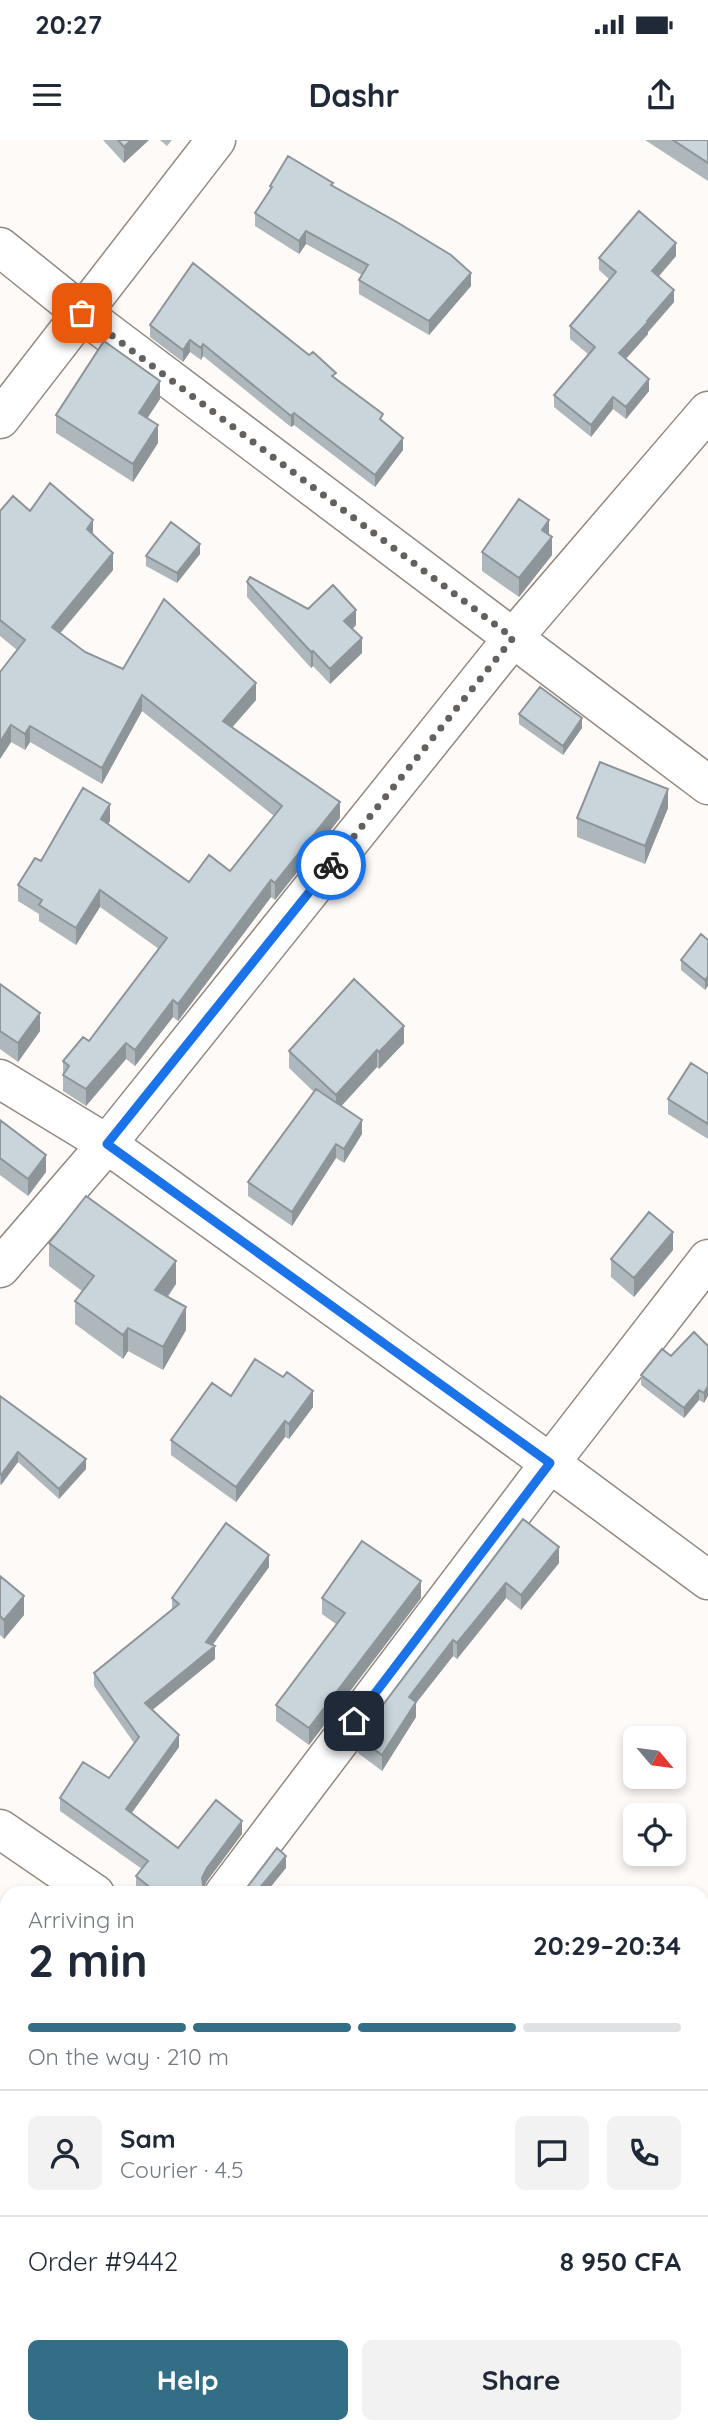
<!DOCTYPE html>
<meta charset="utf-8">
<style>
body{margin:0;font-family:Quicksand,sans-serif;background:#f2f2f3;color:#1f2937;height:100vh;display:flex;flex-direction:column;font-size:26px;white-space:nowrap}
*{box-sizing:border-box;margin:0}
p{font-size:23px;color:#747a83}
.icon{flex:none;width:38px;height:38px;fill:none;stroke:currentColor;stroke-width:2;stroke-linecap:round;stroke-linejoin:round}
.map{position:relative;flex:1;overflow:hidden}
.drawer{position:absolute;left:0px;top:1746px;width:709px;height:548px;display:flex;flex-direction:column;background:#fff;border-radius:21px 21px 0 0;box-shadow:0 4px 10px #0003}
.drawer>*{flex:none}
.needle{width:46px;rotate:119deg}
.controls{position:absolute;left:623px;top:1586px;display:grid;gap:14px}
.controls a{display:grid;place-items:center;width:63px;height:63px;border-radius:10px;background:#fff;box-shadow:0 4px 10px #0003;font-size:35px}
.pin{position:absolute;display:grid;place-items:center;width:60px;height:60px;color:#fff;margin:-30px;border-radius:14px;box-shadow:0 4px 10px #0006}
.courier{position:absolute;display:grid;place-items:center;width:70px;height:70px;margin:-35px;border:5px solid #1a73e8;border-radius:50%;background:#fff;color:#222;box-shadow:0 2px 9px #0007}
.summary em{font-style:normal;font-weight:700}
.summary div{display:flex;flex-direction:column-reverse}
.summary{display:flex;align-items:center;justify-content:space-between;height:119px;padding:0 28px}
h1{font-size:46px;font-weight:700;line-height:52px}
.bar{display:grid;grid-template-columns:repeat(4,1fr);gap:10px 7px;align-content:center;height:84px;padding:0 28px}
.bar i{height:9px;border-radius:5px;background:#e0e1e3}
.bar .current{background:#326e85}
.bar p{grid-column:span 4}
.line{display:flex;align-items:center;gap:18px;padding:0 28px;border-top:2px solid #e0e1e3}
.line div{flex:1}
.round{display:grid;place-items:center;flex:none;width:74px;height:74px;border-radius:10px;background:#f2f2f3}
.button{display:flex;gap:14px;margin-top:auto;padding:14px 28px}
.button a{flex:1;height:80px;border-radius:10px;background:#326e85;color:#fff;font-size:28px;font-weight:700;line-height:80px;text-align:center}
.button a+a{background:#f2f2f3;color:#1f2937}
.status{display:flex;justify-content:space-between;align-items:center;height:49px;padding:0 35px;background:#fff;direction:ltr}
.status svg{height:19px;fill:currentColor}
header{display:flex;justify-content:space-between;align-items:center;height:91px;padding:0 28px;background:#fff;font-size:32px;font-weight:700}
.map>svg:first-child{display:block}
</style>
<div class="status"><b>20:27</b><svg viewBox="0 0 49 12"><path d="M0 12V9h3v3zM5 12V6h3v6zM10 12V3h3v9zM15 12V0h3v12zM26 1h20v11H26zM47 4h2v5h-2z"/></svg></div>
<header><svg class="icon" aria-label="menu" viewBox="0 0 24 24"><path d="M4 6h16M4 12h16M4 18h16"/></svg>Dashr<svg class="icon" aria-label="share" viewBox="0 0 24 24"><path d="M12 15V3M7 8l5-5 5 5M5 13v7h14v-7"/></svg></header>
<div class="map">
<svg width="708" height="2293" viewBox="0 0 708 2293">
<rect width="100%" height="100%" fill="#fefaf7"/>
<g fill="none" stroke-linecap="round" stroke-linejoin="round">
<defs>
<path id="street" d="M0,107L82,173L708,645
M0,279L216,0
M0,939L107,1004L550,1323L708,1440
M0,1128L107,1004L513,498L708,271
M0,1689L95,1754
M224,1754L550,1323L708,1119
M0,2022L7,2014
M702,2117L708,2109
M702,2159L708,2164
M581,2293L585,2287"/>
<path id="secondary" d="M0,2286L10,2293"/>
</defs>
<!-- street casing -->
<use href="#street" stroke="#928981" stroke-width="41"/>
<!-- secondary casing -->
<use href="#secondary" stroke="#928981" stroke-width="41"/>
<!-- street -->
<use href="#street" stroke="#fff" stroke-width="38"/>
<!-- secondary -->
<use href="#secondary" stroke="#fff" stroke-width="38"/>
</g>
<!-- wall -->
<path fill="#adb7bc" d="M103,0H149L124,23Z
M160,0H172L167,6Z
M645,0H708V41Z
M270,46H333L471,146L429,195L359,154V140L362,135L306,104L299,114L255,86V73L270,50Z
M676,116L659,136L674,162L648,192V194L626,219L649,251L626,279L613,269L591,297L554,267V255L588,214L570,199V186L610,140L599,130V118Z
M150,185L336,239L383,281L403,310L375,347L294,285L291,287L203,216L201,220L190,212L183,222L150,197Z
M160,259L147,278L158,303L133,342L56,293V275Z
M0,371H30L93,396L113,430L60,493L85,512L123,529L256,560L232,587L340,678L275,760L271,757L178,881L173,877L135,926L126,919L86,966L63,951V921L89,901L159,809L100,767L76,805L39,781V774L18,761V745L41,721L110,681L108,684L189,742L230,731L274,676L142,571L102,644L30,602L25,610L11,602L0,619L17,510L0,496Z
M549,395L552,415L519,457L482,431V412Z
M200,414L177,443L146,426V416Z
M247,442L308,469L356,485L353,489L362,513L330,544L313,526L311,528L247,457Z
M519,574L582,588L563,615L519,584Z
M668,668L645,724L577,697V678Z
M708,800L705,850L681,830V820Z
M0,844L40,891L18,922L0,909Z
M404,903L379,929L377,927L341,966L362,994L344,1023L336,1018L292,1086L248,1056V1042L314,952L289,928V911Z
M708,934V999L668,974V959Z
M0,980L46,1032L28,1056L0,1035Z
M49,1103L176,1144L168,1157L186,1190L163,1230L128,1211L123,1219L75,1184V1161L82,1151L49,1126Z
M673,1110L634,1157L611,1137V1119Z
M708,1206L704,1263L699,1260L684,1278L641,1245V1235Z
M0,1256L86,1329L59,1359L18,1322L1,1345L0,1344Z
M231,1256L313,1267L289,1299L285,1297L236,1362L171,1315V1300Z
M523,1379L559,1423L521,1470L506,1458L457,1519L453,1516L416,1563V1577L382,1631L358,1613V1598Z
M269,1427L212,1505L215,1519L152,1570L179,1607L131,1673L178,1708L242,1694L207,1741L204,1748V1751L207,1754H142L136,1749V1736L142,1729L60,1671V1658L109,1638L134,1603L94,1546V1533L172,1469V1458Z
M0,1436L24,1475L4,1499L0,1495Z
M322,1458H421L309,1605L276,1581V1565L336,1484L322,1474Z
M75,2287H174L184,2293H75Z"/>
<!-- shaded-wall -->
<path fill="#8d9599" d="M131,0H149L124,23V7Z
M306,91V104L299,114V101Z
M676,103V116L652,144V131Z
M471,133V146L429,195V181Z
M674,150V162L648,192V194L619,226V213Z
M190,200V212L183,222V210Z
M203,204V216L201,220V208Z
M649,239V251L626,279V267Z
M160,241V259L139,291V273Z
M613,257V269L591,297V285Z
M294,273V285L291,287V276Z
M158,285V303L133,342V324Z
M403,298V310L375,347V335Z
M93,380V396L87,389Z
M549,380V398L542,390Z
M552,397V415L519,457V438Z
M200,404V414L177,443V433Z
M113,413V430L52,503V487Z
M356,470V485L344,496V481Z
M362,498V513L330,544V529Z
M313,511V526L311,528V512Z
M256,543V560L223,598V581Z
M142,555V571L102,644V628Z
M582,578V588L563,615V606Z
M11,585V602L0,619V602Z
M30,586V602L25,610V594Z
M668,649V668L645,724V706Z
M340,662V678L275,760V743Z
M110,664V681L101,696V679Z
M271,740V757L178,881V864Z
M100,750V767L76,805V788Z
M708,836V846L705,850V840Z
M173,860V877L135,926V910Z
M40,873V891L18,922V903Z
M404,886V903L379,929V912Z
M126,903V919L86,966V949Z
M377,910V927L336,972V955Z
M362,980V994L344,1023V1009Z
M336,1004V1018L292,1086V1072Z
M46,1015V1032L28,1056V1039Z
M673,1092V1110L634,1157V1138Z
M176,1121V1144L155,1173V1150Z
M186,1167V1190L163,1230V1207Z
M128,1188V1211L123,1219V1195Z
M708,1246V1256L704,1263V1253Z
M699,1250V1260L684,1278V1268Z
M313,1251V1267L289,1299V1284Z
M285,1281V1297L236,1362V1347Z
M18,1312V1322L1,1345V1335Z
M86,1319V1329L59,1359V1349Z
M559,1407V1423L521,1470V1455Z
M269,1415V1427L206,1514V1502Z
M421,1441V1458L309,1605V1588Z
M506,1443V1458L457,1519V1503Z
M24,1456V1475L4,1499V1480Z
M453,1500V1516L416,1563V1577L382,1631V1615L409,1557Z
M215,1506V1519L145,1576V1563Z
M179,1595V1607L126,1681V1669Z
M242,1681V1694L207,1741L202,1751V1738L207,1728Z
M286,1716V1728L265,1754H255Z
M708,1881V1895L702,1917V1903Z
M708,2024V2048L702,2057L703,2031Z"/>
<!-- building -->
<path fill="#c9d5db" stroke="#8d9599" stroke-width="2" d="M118,0H131L124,7Z
M673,0H708V23Z
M288,16L333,43L331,45L395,81L451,115L471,133L429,181L359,140L368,125L306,91L299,101L255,73L272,47L270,46Z
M639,71L676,103L652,131L674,150L647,181L648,182L619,213L649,239L626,267L613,257L591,285L554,255L595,207L570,186L616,132L599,118Z
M193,123L309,215L313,212L336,233L332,236L383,274L380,279L403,298L375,335L294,273L291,276L203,204L201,208L190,200L183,210L150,185Z
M104,201L160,241L139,273L158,285L133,324L56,275Z
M50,343L93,380L87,389L113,413L52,487L85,512L123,529L164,459L256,543L223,581L340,662L275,743L271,740L178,864L173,860L135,910L126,903L86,949L63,935L69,926L63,921L83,897L89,901L167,798L100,750L76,788L39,765L42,760L18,745L35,718L41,721L83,648L110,664L101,679L189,742L209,715L230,731L282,666L142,555L102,628L30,586L25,594L11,585L0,602V532L25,500L0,480V371L13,356L30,371Z
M519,359L549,380L542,390L552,397L519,438L482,412Z
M171,382L200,404L177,433L146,416Z
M250,437L308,469L333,445L356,470L344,481L362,498L330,529L313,511L311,512L247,442Z
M540,547L582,578L563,606L519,574Z
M600,622L668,649L645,706L577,678Z
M701,794L708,800V836L705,840L681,820Z
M354,839L404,886L379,912L377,910L336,955L289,911Z
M0,844L40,873L18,903L0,891Z
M691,923L708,934V984L668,959Z
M316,949L362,980L344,1009L336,1004L292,1072L248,1042Z
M0,980L46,1015L28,1039L0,1018Z
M86,1056L176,1121L155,1150L186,1167L163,1207L128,1188L123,1195L75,1161L94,1136L49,1103Z
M649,1072L673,1092L634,1138L611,1119Z
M694,1192L708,1206V1246L704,1253L699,1250L684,1268L641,1235L662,1209L671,1216Z
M255,1219L283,1237L287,1232L313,1251L289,1284L285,1281L236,1347L171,1300L212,1243L231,1256Z
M0,1256L86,1319L59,1349L18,1312L1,1335L0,1334Z
M523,1379L559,1407L521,1455L506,1443L457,1503L453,1500L409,1557L416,1562L382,1615L358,1598Z
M226,1383L269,1415L206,1502L215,1506L145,1563L179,1595L126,1669L178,1708L216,1660L242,1681L207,1728L202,1738L204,1751L207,1754H158L136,1736L148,1721L60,1658L83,1622L109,1638L139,1597L94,1533L179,1464L172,1458Z
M362,1401L421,1441L309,1588L276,1565L345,1473L322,1458Z
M0,1436L24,1456L4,1480L0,1476Z
M277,1708L286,1716L255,1754H242Z
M702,1876L708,1878L702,1903Z
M702,1943L708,1947V2024L703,2031L708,2034L702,2044Z
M86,2287H174L184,2293H96Z
M597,2287H642L643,2288L640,2293H593Z"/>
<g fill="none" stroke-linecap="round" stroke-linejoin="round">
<!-- done -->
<path stroke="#63605d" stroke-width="7" stroke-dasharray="0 12.6" d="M82,173L513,498L331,725"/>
<!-- route -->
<path stroke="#1a73e8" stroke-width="9" d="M331,725L107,1004L550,1323L354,1581"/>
</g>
</svg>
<div class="controls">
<a><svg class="needle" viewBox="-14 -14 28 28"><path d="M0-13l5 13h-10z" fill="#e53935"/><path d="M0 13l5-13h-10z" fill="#747a83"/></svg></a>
<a><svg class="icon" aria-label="locate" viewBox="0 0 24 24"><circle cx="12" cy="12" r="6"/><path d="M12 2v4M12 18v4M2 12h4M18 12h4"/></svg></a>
</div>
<div class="pin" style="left:82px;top:173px;background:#ea580c"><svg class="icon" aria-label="bag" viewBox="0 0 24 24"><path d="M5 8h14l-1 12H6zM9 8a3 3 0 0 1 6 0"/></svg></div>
<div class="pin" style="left:354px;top:1581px;background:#1f2937"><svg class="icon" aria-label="home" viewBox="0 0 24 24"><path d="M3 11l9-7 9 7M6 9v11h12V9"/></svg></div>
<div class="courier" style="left:331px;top:725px"><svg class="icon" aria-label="bike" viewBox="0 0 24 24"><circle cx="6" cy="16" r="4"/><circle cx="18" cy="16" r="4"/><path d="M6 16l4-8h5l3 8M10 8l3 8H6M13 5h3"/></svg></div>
<section class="drawer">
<div class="summary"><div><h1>2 min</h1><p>Arriving in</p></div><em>20:29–20:34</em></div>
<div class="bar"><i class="current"></i><i class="current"></i><i class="current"></i><i></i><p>On the way · 210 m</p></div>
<div class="line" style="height:126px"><a class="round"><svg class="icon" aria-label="person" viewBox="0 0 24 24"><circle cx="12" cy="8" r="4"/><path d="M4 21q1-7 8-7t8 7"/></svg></a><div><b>Sam</b><p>Courier · 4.5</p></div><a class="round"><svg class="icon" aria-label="chat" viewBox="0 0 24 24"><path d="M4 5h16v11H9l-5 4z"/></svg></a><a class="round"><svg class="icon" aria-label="phone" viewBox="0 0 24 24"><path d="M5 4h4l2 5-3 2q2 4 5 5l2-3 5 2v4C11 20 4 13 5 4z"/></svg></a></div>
<div class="line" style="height:91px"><div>Order #9442</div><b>8 950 CFA</b></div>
<div class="button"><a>Help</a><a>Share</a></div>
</section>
</div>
